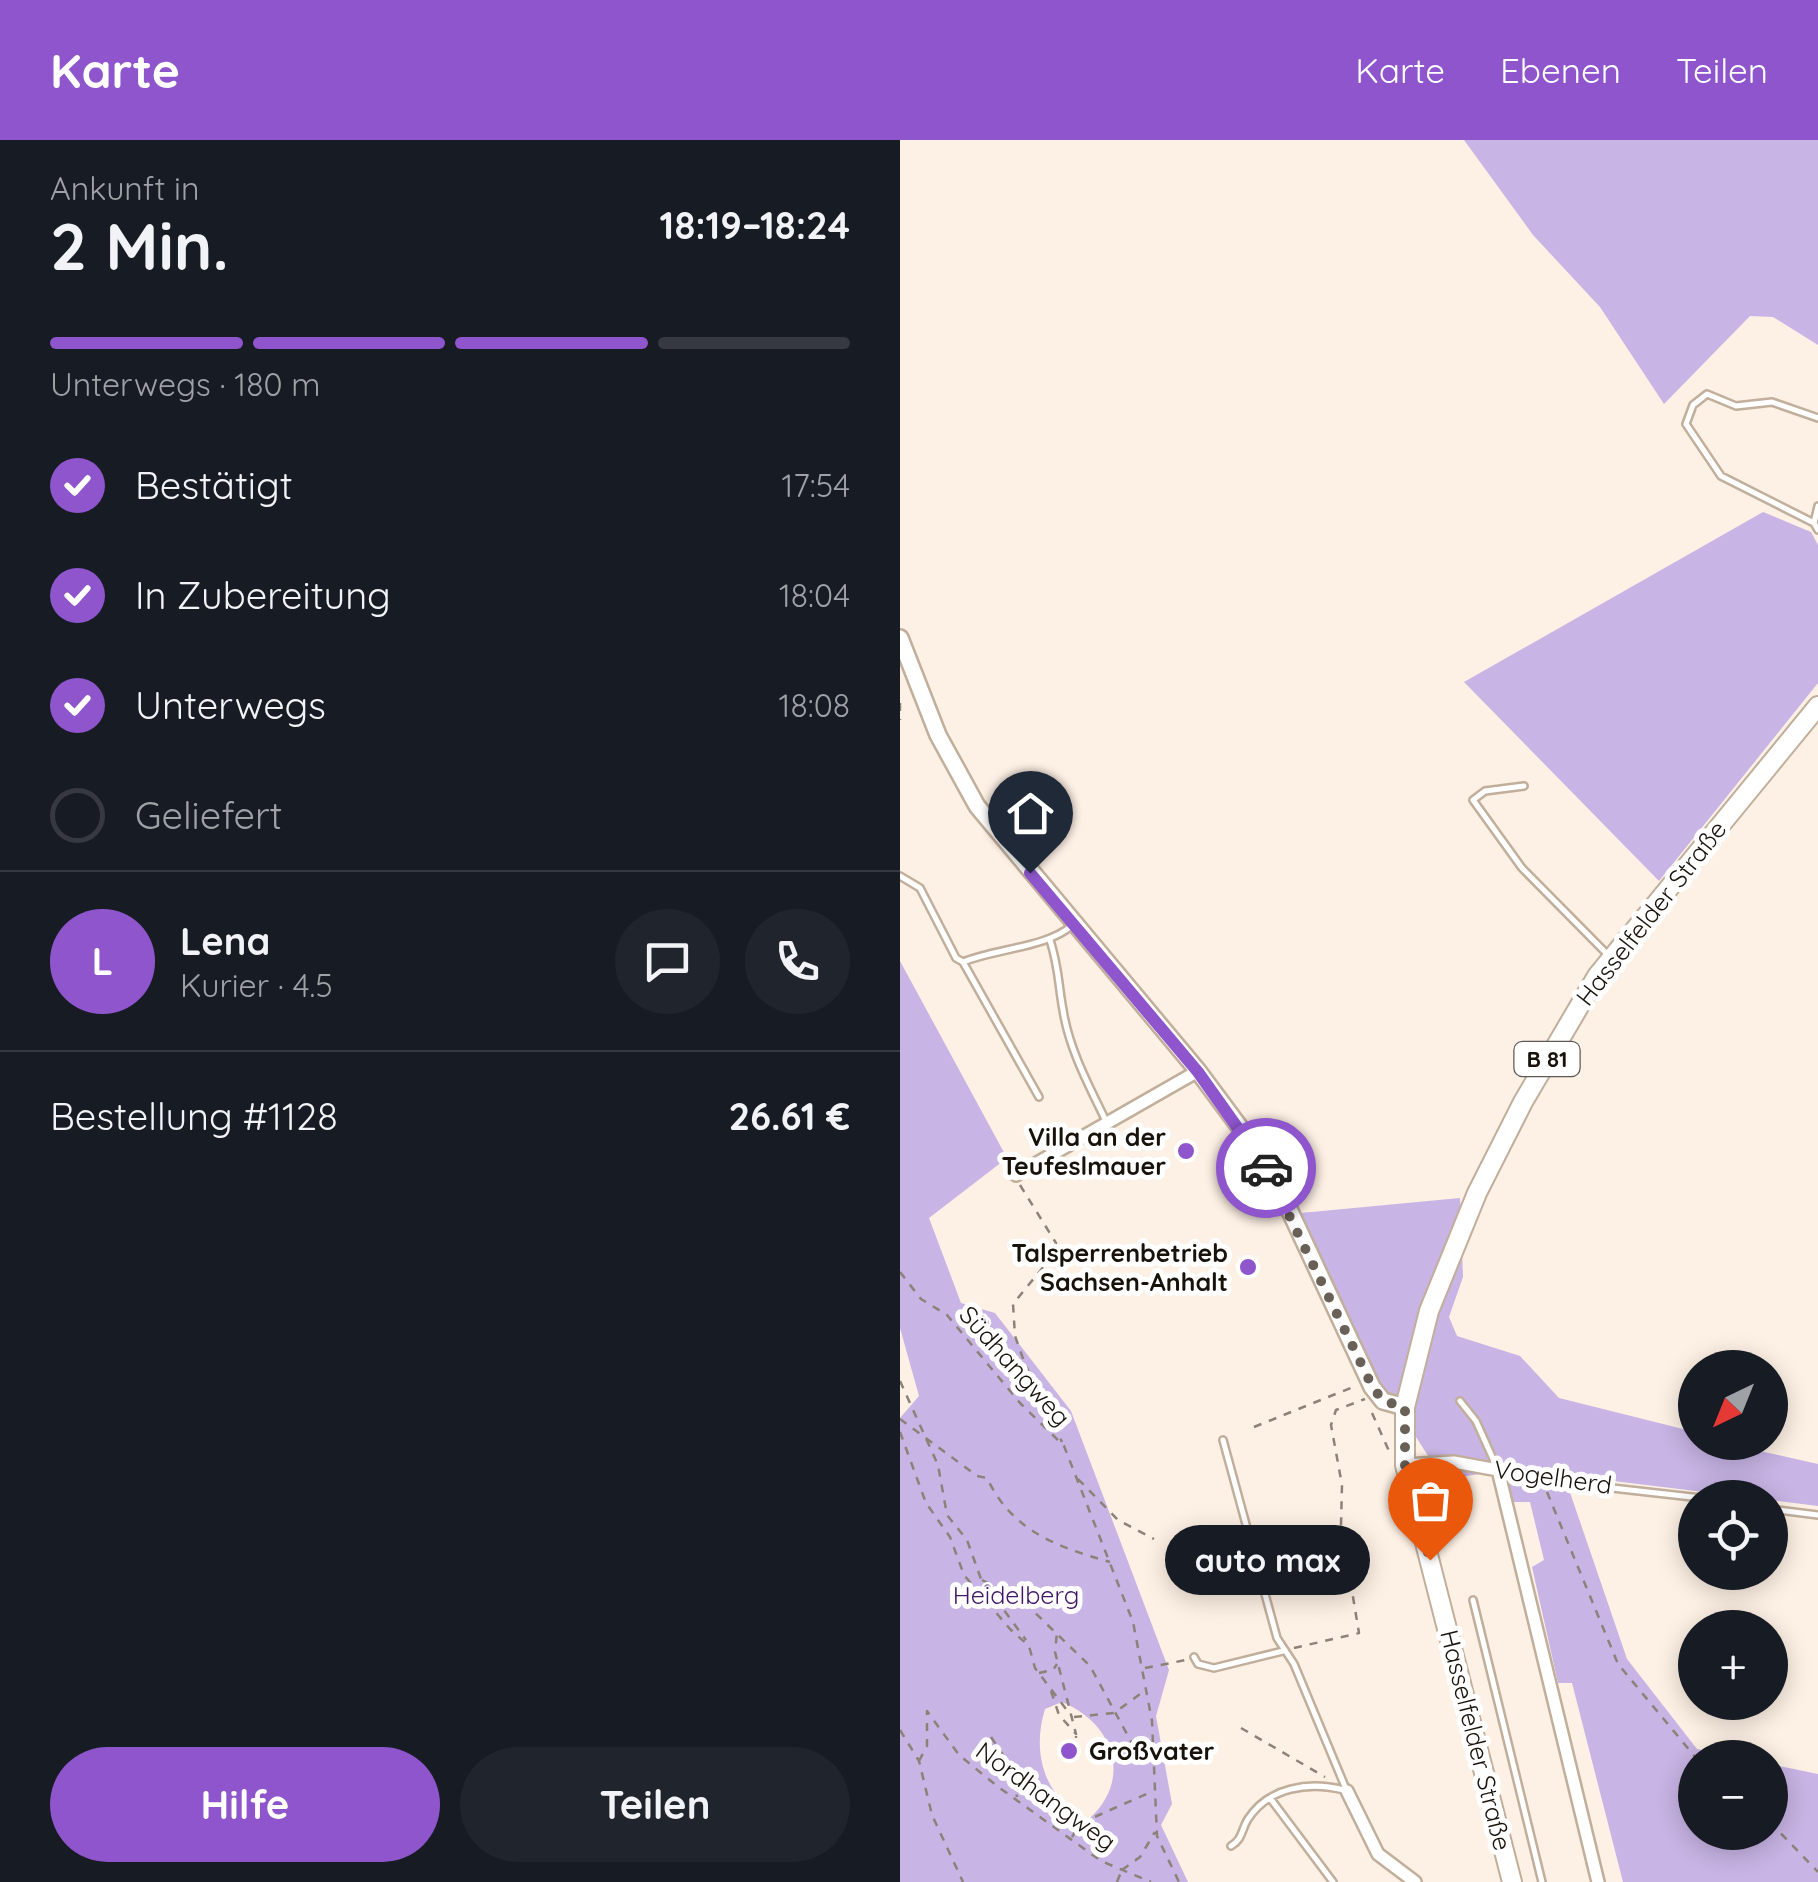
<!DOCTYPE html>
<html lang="de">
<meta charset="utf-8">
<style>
body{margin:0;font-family:Quicksand,sans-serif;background:#20242c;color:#f1f3f6;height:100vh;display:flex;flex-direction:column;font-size:38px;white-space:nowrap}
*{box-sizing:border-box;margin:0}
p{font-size:32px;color:#9ea1a6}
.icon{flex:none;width:55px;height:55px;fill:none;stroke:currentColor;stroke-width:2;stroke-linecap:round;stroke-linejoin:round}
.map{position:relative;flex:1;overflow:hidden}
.panel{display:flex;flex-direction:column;background:#171b24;width:900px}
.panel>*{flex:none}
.needle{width:65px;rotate:223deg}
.fabs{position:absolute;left:778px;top:1210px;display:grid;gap:20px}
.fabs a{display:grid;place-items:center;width:110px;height:110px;border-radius:50%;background:#171b24;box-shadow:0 5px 25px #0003;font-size:50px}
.pin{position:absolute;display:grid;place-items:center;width:85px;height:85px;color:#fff;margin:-102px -42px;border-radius:50% 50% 50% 0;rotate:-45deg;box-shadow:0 0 10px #0007}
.pin .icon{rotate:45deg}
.courier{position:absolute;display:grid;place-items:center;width:100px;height:100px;margin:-50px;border:8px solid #8e55cc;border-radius:50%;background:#fff;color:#222;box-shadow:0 2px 12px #0007}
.bubble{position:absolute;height:70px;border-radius:35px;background:#171b24;box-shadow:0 5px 25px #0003;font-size:32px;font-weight:700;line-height:70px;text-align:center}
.headline em{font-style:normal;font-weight:700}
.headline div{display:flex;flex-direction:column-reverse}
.headline{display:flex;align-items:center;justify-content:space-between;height:170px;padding:0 50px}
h1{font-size:65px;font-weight:700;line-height:75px}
.bar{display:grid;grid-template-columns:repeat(4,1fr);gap:15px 10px;align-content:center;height:120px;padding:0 50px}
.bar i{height:12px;border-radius:8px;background:#363941}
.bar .selected{background:#8e55cc}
.bar p{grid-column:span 4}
.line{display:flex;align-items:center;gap:25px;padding:0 50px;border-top:2px solid #363941}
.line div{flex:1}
.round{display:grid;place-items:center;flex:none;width:105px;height:105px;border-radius:52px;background:#20242c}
ol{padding:0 50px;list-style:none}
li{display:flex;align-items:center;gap:30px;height:110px}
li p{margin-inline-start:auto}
li .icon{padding:10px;border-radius:50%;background:#8e55cc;color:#fff;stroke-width:4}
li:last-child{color:#9ea1a6}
li i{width:55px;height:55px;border:5px solid #363941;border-radius:50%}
.primary-button{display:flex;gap:20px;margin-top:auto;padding:20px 50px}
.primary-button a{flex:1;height:115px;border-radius:60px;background:#8e55cc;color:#fff;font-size:40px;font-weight:700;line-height:115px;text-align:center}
.primary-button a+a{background:#20242c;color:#f1f3f6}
header{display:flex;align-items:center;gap:60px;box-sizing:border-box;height:140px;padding:0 50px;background:#8e55cc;color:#fff}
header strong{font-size:48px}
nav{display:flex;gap:55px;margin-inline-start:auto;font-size:35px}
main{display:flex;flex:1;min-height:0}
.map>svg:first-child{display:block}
</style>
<header>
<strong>Karte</strong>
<nav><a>Karte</a><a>Ebenen</a><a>Teilen</a></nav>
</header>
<main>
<section class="panel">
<div class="headline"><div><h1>2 Min.</h1><p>Ankunft in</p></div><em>18:19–18:24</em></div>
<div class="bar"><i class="selected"></i><i class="selected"></i><i class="selected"></i><i></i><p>Unterwegs · 180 m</p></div>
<ol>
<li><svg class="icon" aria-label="check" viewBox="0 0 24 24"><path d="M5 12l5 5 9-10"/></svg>Bestätigt<p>17:54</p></li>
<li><svg class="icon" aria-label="check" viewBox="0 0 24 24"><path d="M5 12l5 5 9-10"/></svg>In Zubereitung<p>18:04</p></li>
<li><svg class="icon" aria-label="check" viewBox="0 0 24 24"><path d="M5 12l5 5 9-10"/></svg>Unterwegs<p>18:08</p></li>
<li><i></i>Geliefert</li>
</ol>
<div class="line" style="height:180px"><b class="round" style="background:#8e55cc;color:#fff">L</b><div><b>Lena</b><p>Kurier · 4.5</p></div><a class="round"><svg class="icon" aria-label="chat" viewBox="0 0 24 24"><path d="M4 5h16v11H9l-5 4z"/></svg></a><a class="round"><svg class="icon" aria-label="phone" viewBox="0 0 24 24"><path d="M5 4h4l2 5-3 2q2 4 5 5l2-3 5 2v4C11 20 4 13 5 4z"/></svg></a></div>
<div class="line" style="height:130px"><div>Bestellung #1128</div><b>26.61 €</b></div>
<div class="primary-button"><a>Hilfe</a><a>Teilen</a></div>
</section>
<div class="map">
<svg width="918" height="1742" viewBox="0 0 918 1742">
<rect width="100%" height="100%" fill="#fdf0e4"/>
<!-- green -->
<path fill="#c8b4e5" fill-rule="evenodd" d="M564,0H918V205L873,177L850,176L764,264L700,167L633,95Z
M863,372L911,392L918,405V543L759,741L564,542Z
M0,821L107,1018L29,1078L61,1163L95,1173L171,1271L269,1530L256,1576L272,1664L261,1685L288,1742H0V1278L19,1256L0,1188ZM162,1562C215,1584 233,1640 188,1680C145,1659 131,1614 145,1569Z
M560,1058L563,1137L549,1177L557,1196L620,1216L659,1258L795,1292V1302L824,1303L918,1324V1366L664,1335L727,1519L797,1609L838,1617L795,1618V1692H870V1624L918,1634V1742H723L672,1543H658L632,1427L644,1420L630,1362H613L607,1338L588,1333L543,1339L469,1224L401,1073Z"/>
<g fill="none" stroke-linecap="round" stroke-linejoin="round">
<defs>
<path id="service" d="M918,278L872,262L836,266L807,254L793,265L786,284L821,336L914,383L918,390
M914,383L918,366
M624,646L585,651L573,660L622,728L709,816
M0,736L20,748L56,818L63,822
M150,800C159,828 158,843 163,870C169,909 189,946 206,981
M139,957L63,822C94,809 148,807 171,786
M560,1261L576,1281L598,1330L641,1340L801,1358
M323,1300L377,1498L394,1524L446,1649
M870,1369L918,1375
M573,1460L642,1742
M294,1517L298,1524L314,1528L383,1511
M370,1658L433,1742
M331,1706C343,1699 341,1690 348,1679C369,1647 409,1641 444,1650"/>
<path id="minor" d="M116,1035L298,931
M505,1325L554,1322L598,1330L698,1742
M447,1651L478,1714L515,1742"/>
<path id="secondary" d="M0,498L38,595L77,666L298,931L347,997L388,1067L472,1247L483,1261L505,1267"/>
<path id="primary" d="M612,1742L505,1325V1267L529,1171L577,1053L623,962L697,836L918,566"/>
</defs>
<!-- service casing -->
<use href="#service" stroke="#c1ae9b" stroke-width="10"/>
<!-- minor casing -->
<use href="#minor" stroke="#c1ae9b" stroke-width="16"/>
<!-- secondary casing -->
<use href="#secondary" stroke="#c1ae9b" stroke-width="20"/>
<!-- primary casing -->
<use href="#primary" stroke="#c1ae9b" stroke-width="22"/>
<!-- path -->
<path stroke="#8c8278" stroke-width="2.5" stroke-dasharray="8 8" stroke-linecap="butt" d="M0,563V580
M120,1045L156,1103L149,1120L113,1164L115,1196L125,1224L162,1302
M0,1132L21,1159L47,1175L120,1263L164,1306L233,1482L252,1581L257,1696L279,1742
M0,1241L38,1325L47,1375L67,1400L81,1439L126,1500
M472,1273L489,1311
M0,1279L77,1336L87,1338C112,1391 157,1407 210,1422
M354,1287L453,1247
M0,1292L26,1363L50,1397L64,1435L110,1489L129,1506L135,1528L172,1577
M178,1339L218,1380L254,1399
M647,1352L718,1524L796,1618
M82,1440L125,1463L190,1526L240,1618L250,1623
M394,1508L459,1493L441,1385L442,1345L431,1285L436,1270L465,1259
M245,1528L286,1520
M139,1533L153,1530L157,1524
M151,1551L159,1575L176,1594L155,1512L157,1492
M174,1577L214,1573L243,1552
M341,1588L425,1637
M0,1590L19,1621L32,1675L63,1742
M91,1597L111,1627L117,1657
M169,1611L165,1606L162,1612L169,1618L177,1615L176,1596
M19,1621L27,1606V1571L59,1615L97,1646L201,1721L251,1742
M870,1682L918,1732
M172,1697L181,1683L253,1651
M222,1730L240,1717L255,1692
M217,1742L221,1732"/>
<!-- service -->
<use href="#service" stroke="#fff" stroke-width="5"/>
<!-- minor -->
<use href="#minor" stroke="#fff" stroke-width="11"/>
<!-- secondary -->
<use href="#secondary" stroke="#fff" stroke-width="15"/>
<!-- primary -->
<use href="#primary" stroke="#fff" stroke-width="18"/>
</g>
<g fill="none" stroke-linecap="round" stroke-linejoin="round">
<!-- done -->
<path stroke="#696057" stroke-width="10" stroke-dasharray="0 18" d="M366,1028L472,1246L483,1261L505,1267V1325L530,1420"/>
<!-- route -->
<path stroke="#8e55cc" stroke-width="12" d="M130,733L298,932L366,1028"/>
</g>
<!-- markers -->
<g fill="#8e55cc" stroke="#fff" stroke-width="4">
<circle cx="286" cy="1011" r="10"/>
<circle cx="348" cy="1127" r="10"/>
<circle cx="169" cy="1611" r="10"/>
</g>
<g text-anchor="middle" stroke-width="10" stroke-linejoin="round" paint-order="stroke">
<!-- shield labels -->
<rect fill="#fff" stroke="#5e5954" stroke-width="2.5" x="614.5" y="902" width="65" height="34" rx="8"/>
<g font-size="22" font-weight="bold" fill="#19120b">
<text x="647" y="927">B 81</text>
</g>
<!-- street labels -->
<g font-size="25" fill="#19120b" stroke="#fff">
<text transform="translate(751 773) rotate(-52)" y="9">Hasselfelder Straße</text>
<text transform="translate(115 1226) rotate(48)" y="9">Südhangweg</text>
<text transform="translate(653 1337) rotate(8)" y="9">Vogelherd</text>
<text transform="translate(576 1600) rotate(76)" y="9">Hasselfelder Straße</text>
<text transform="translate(146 1656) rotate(36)" y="9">Nordhangweg</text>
</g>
<!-- poi labels -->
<g font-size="25" font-weight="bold" fill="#19120b" stroke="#fff" text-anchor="end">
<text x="266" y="1006">Villa an der<tspan x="266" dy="29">Teufeslmauer</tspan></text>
<text x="328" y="1122">Talsperrenbetrieb<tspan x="328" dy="29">Sachsen-Anhalt</tspan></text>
<text x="189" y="1620" text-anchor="start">Großvater</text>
</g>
<!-- park labels -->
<g font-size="25" fill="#411568" stroke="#fff">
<text x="116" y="1464">Heidelberg</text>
</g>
</g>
</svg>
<div class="fabs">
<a><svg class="needle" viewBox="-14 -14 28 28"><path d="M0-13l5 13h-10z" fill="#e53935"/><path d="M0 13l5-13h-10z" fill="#9ea1a6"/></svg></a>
<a><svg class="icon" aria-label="locate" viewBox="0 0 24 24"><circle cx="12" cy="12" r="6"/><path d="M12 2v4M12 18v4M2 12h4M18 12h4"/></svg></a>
<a>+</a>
<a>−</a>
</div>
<div class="pin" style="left:530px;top:1420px;background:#ea580c"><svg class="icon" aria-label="bag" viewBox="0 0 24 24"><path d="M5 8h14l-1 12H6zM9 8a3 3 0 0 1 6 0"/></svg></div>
<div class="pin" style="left:130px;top:733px;background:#1f2937"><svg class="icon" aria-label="home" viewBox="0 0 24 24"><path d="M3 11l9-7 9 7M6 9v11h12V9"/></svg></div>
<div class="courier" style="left:366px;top:1028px"><svg class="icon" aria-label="car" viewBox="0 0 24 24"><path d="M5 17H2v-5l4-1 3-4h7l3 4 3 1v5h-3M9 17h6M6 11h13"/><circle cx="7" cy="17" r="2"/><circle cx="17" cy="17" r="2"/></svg></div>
<div class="bubble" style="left:265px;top:1385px;width:205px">auto max</div>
</div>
</main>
